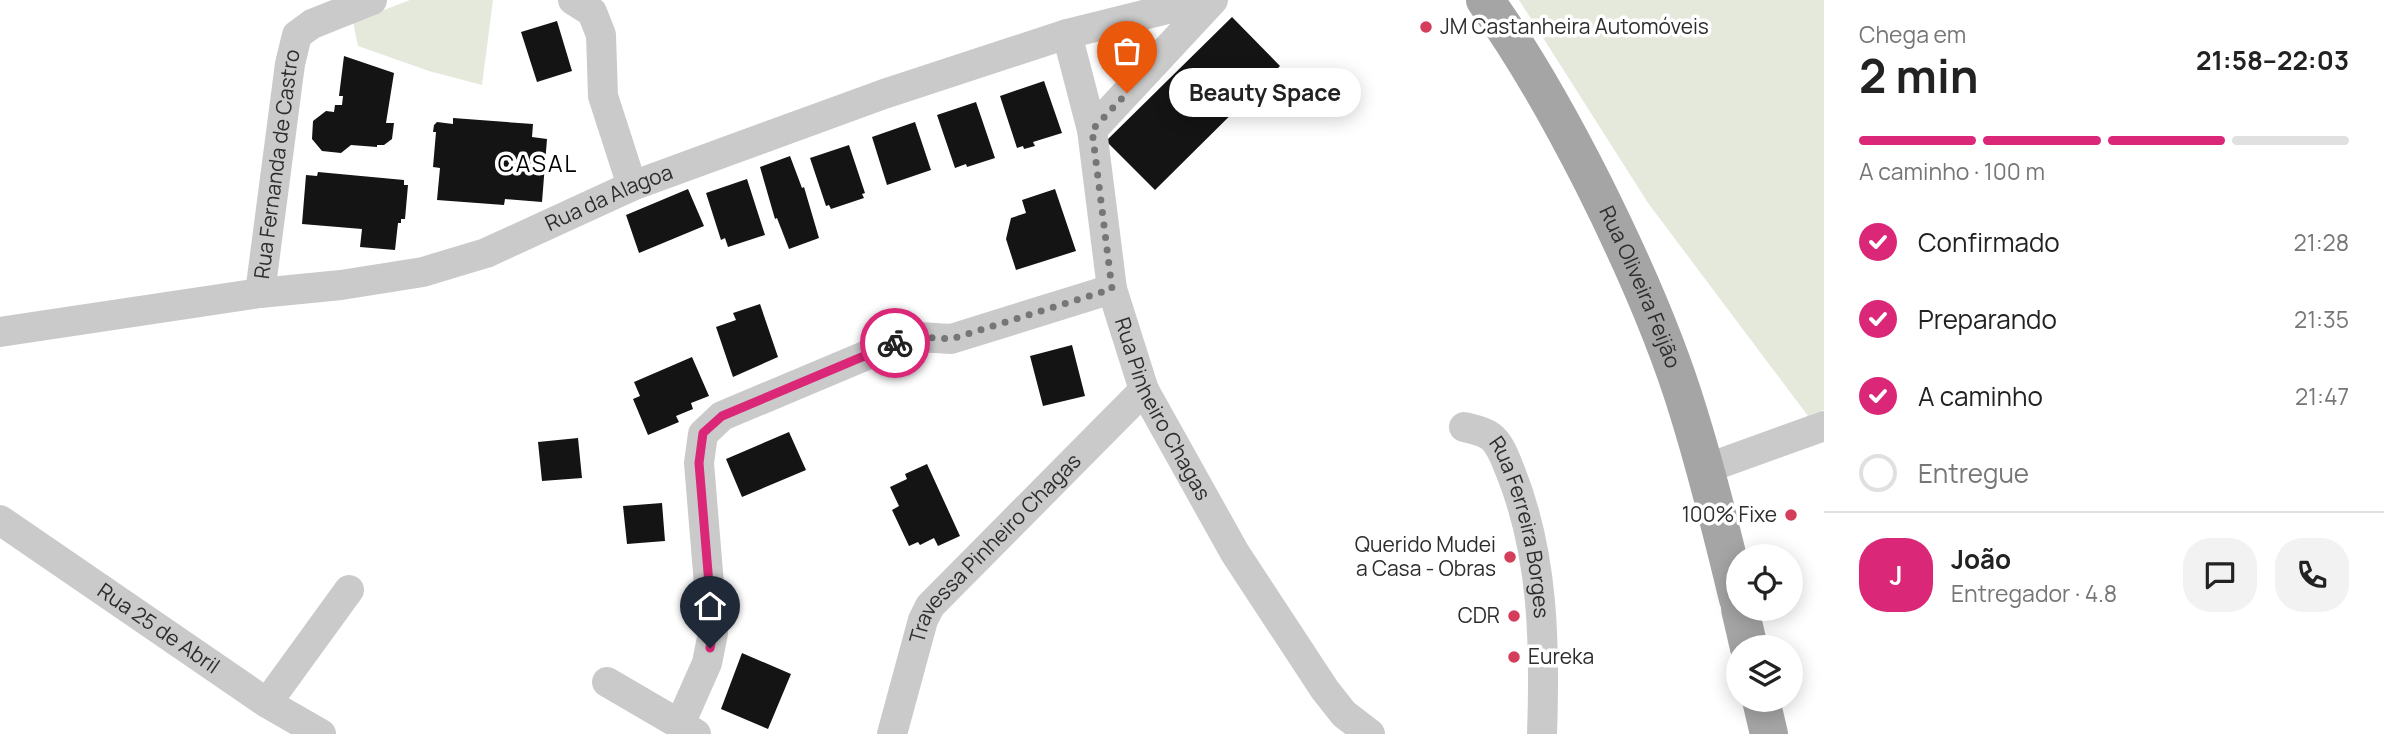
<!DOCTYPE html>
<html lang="pt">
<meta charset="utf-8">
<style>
body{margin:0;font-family:Manrope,sans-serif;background:#f2f2f2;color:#222;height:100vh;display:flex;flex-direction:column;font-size:26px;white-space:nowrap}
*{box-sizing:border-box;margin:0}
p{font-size:23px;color:#767676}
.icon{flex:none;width:38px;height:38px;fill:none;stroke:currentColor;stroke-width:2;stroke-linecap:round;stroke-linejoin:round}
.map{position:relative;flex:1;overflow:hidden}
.side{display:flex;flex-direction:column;background:#fff;width:560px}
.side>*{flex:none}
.buttons{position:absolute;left:1726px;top:544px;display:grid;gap:14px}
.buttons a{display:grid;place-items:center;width:77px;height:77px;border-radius:50%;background:#fff;box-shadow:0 4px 18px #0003;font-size:35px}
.pin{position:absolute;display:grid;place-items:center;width:60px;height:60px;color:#fff;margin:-72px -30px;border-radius:50% 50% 50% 0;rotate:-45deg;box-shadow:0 0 7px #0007}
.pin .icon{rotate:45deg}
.courier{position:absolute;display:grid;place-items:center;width:70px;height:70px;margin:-35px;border:5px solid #db2777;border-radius:50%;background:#fff;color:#222;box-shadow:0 2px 9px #0007}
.bubble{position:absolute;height:49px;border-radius:24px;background:#fff;box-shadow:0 4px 18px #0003;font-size:23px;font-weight:700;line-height:49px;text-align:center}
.headline em{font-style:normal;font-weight:700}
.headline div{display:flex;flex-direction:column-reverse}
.headline{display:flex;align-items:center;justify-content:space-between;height:119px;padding:0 35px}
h1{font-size:46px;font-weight:700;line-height:52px}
.bar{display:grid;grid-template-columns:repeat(4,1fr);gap:10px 7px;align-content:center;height:84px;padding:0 35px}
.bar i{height:9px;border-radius:5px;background:#e0e0e0}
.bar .selected{background:#db2777}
.bar p{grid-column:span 4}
.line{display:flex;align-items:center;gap:18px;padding:0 35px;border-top:2px solid #e0e0e0}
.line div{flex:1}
.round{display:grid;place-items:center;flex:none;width:74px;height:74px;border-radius:28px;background:#f2f2f2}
ol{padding:0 35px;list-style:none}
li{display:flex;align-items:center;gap:21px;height:77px}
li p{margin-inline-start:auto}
li .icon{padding:7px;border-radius:50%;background:#db2777;color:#fff;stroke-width:4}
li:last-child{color:#767676}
li i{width:38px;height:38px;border:4px solid #e0e0e0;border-radius:50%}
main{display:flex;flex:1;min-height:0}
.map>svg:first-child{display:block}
</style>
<main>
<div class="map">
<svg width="1824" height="734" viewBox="0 0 1824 734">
<rect width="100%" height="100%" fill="#fff"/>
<!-- green -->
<path fill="#e4e9db" d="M410,0H493L482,85L429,71L358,46L353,22Z
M1519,0H1824V410L1808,416L1648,203Z"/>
<!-- building -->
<path fill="#141414" d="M1232,17L1280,66L1155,190L1106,141Z
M557,21L572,71L537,82L521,32Z
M344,56L394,73L386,123H394L392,139L384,145H377V147L351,145L341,153L322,151L312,139L313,121L326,111L334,112L335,105H342L343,96H339Z
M1044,81L1062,133L1033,142L1035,146L1024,149L1023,146L1017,148L1000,96Z
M976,102L995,158L967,167L966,164L955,168L937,115Z
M453,118L533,124L532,137L547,139L542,202L505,199L504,205L437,200L440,168L433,167L436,132H433L434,125L437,122L453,124Z
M915,122L931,170L887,185L872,137Z
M849,145L865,193L862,194L864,198L831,209L829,205L826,206L810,158Z
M790,156L802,188L804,187L819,238L789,249L777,218L775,219L760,167Z
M318,172L404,180V185H408L405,219H401V223H398L395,250L360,247L362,229L302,224L306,175L317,176Z
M747,179L765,235L728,247L725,238L721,240L706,193Z
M688,189L704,226L639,253L626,215Z
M1055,189L1076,251L1016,270L1006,239L1011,218L1026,213L1022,200Z
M760,304L778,357L733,377L716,327L736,320L733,313Z
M1072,345L1085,396L1043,406L1030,356Z
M692,357L709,396L691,403L693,409L676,416L679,422L648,435L633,399L640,396L634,382Z
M789,432L806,470L742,497L726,459Z
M578,438L582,478L542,481L538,442Z
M927,464L960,536L938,546L934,538L920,545L918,542L909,546L892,510L899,506L890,487L907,479L905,474Z
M662,503L665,541L627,544L623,506Z
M742,653L791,674L768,729L721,709Z"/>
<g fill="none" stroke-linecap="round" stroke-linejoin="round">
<!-- street -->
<g stroke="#cacaca" stroke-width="30">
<path d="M573,0L592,12L601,35L603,96L632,186"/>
<path id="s1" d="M1067,34L1092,130L1112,289L1144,390L1235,553L1325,690L1344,714L1370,734"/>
<path d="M1092,130L1213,0"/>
<path id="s2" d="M260,293L290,64L297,35L312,24L372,0"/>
<path id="s3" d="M0,332L260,293L341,285L423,272L486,253L632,186L884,94L1067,34L1204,0"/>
<path id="s4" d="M1464,427C1472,429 1483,431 1490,436C1501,444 1506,461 1511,473C1544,556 1545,646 1542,734"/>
<path d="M1705,469L1824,426"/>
<path id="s5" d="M0,520L267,703L321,734"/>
<path d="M607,682L696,734"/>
<path d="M267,703L349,590"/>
<path d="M680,724L707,663L713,633L699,463L703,434L722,416L898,342L919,337L951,339L1112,289"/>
<path id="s6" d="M892,734L923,620L930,606L1144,390"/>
</g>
<!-- primary -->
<g stroke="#a5a5a5" stroke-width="38">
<path id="s7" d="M1485,0C1527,58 1561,120 1593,183C1630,257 1665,334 1689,414C1708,475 1723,537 1738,599"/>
<path d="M1740,609L1749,648"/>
<path d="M1761,700L1769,734"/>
</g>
</g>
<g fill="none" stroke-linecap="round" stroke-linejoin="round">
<!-- done -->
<path stroke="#767676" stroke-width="7" stroke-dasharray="0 12.6" d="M895,343L919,337L951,339L1112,289L1092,130L1127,93"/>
<!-- route -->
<path stroke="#db2777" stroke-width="9" d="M710,648L713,633L699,463L703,433L722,416L895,343"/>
</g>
<!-- markers -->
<g fill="#d53e5b" stroke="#fff" stroke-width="2.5">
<circle cx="1426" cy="27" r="7"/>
<circle cx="1791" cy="515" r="7"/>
<circle cx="1510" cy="557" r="7"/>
<circle cx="1514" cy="616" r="7"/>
<circle cx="1514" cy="657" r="7"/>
</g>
<g text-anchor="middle" stroke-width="7" stroke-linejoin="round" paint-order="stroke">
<!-- poi labels -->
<g font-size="21" fill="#2d2d2d" stroke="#fff" text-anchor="end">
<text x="1440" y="34" text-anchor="start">JM Castanheira Automóveis</text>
<text x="1777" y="522">100% Fixe</text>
<text x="1496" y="552">Querido Mudei<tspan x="1496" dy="24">a Casa - Obras</tspan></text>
<text x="1500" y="623">CDR</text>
<text x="1528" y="664" text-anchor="start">Eureka</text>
</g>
<!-- street labels -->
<g font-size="21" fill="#2d2d2d" stroke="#fff">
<text dy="7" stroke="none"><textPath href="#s2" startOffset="130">Rua Fernanda de Castro</textPath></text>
<text dy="7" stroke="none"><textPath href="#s3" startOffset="628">Rua da Alagoa</textPath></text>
<text dy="7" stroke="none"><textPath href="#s7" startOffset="327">Rua Oliveira Feijão</textPath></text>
<text dy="7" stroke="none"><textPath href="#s1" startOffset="390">Rua Pinheiro Chagas</textPath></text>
<text dy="7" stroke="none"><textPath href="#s4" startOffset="126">Rua Ferreira Borges</textPath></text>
<text dy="7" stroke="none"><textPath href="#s6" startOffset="219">Travessa Pinheiro Chagas</textPath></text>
<text dy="7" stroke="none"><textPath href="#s5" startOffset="192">Rua 25 de Abril</textPath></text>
</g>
<!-- neighbourhood labels -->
<g font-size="23" letter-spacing="2" fill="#000" stroke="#fff">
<text x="538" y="172">CASAL</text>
</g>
</g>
</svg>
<div class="buttons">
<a><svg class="icon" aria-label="locate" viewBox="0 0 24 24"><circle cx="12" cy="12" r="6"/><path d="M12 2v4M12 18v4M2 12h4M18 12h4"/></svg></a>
<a><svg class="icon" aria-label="layers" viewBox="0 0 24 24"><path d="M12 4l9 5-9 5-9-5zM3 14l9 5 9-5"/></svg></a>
</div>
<div class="pin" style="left:1127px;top:93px;background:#ea580c"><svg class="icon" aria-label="bag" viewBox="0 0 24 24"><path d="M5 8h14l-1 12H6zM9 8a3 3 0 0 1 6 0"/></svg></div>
<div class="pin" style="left:710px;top:648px;background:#1f2937"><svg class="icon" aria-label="home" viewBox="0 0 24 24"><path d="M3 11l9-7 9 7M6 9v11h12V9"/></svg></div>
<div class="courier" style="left:895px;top:343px"><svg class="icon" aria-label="bike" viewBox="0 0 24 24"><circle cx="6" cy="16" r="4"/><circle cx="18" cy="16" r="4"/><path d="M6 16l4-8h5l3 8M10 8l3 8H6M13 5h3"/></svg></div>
<div class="bubble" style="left:1169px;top:68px;width:192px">Beauty Space</div>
</div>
<section class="side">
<div class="headline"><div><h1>2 min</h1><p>Chega em</p></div><em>21:58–22:03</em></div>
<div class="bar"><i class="selected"></i><i class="selected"></i><i class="selected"></i><i></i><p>A caminho · 100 m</p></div>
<ol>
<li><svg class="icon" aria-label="check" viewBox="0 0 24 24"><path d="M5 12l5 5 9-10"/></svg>Confirmado<p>21:28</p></li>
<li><svg class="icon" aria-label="check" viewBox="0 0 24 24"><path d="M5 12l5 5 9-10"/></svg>Preparando<p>21:35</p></li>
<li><svg class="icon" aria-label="check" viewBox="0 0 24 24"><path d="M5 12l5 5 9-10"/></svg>A caminho<p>21:47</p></li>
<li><i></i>Entregue</li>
</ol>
<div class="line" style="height:126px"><b class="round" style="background:#db2777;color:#fff">J</b><div><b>João</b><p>Entregador · 4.8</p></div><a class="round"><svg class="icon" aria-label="chat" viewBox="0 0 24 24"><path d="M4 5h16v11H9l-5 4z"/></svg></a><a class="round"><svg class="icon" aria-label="phone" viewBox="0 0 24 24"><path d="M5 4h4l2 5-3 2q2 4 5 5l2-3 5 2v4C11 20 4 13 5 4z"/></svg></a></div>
</section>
</main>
